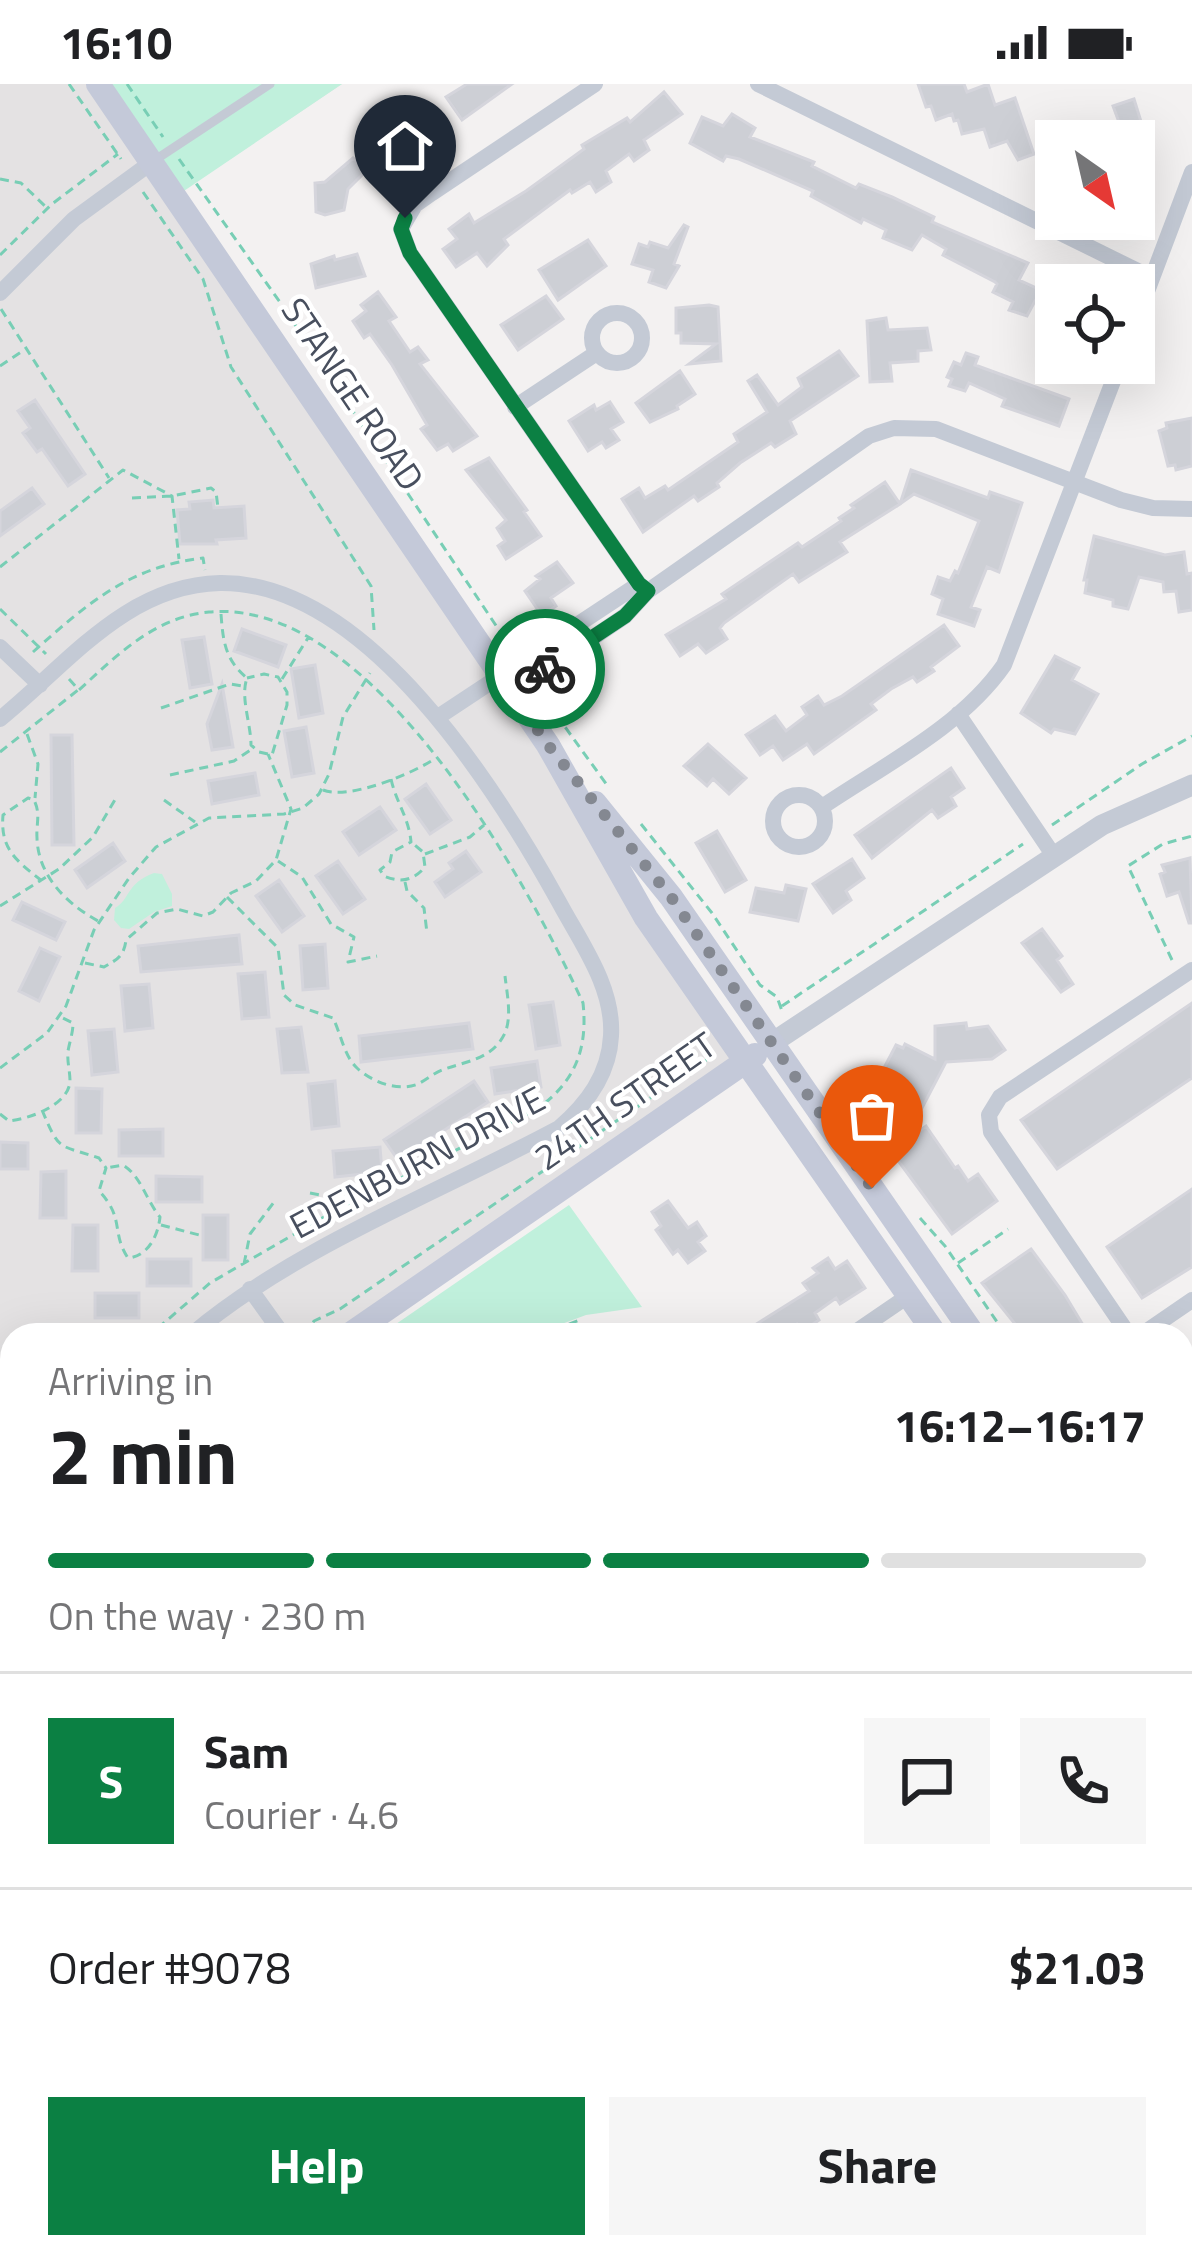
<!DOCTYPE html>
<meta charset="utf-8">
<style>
body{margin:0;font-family:"Titillium Web",sans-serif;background:#f6f6f6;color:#202124;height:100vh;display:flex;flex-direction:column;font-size:45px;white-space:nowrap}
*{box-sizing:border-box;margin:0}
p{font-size:39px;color:#757577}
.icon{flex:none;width:66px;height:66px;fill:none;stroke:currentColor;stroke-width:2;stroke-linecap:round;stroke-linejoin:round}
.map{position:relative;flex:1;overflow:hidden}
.sheet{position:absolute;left:0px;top:1239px;width:1194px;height:936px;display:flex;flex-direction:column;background:#fff;border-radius:36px 36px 0 0;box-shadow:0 12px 48px #0002}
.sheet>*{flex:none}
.needle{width:78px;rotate:146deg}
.buttons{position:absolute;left:1035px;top:36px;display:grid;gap:24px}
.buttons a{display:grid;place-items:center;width:120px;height:120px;border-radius:0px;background:#fff;box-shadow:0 12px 48px #0002;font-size:60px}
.pin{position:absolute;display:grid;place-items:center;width:102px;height:102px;color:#fff;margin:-123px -51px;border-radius:50% 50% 50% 0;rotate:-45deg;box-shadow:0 0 12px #0007}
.pin .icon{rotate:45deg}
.courier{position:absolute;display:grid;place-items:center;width:120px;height:120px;margin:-60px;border:9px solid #0b8043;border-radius:50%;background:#fff;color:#222;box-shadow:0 3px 15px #0007}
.overview em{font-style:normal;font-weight:700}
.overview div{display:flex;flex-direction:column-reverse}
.overview{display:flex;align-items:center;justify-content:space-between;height:204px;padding:0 48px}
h1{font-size:78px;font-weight:700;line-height:90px}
.bar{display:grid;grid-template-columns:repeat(4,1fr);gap:18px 12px;align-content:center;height:144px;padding:0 48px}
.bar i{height:15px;border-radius:9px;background:#e0e0e0}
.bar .active{background:#0b8043}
.bar p{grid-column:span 4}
.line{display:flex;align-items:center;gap:30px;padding:0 48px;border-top:3px solid #e0e0e0}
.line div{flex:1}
.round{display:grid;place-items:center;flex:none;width:126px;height:126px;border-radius:0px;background:#f6f6f6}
.primary-button{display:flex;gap:24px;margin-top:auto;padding:24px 48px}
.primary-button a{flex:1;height:138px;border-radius:0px;background:#0b8043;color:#fff;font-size:48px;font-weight:700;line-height:138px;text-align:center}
.primary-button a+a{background:#f6f6f6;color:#202124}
.status{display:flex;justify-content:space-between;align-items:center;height:84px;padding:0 60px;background:#fff;direction:ltr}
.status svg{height:33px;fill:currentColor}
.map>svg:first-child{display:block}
</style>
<div class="status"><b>16:10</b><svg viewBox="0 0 49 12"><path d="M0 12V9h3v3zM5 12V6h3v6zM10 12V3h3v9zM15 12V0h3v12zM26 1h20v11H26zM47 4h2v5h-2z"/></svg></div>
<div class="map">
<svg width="1192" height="2175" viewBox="0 0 1192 2175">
<rect width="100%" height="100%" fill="#f3f1f1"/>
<!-- education -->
<path fill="#e4e2e3" d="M0,0H342L175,112L746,977L349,1251H12V1482L0,1490Z"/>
<!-- green -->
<path fill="#c0f0dc" d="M98,0H342L175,113Z
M154,789L162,790L172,810V822L154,828L129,845L121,844L114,836L115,824C131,815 125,800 154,789Z
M569,1121L642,1223L586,1231L532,1251H380Z
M0,2061L12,2078V2163H71L79,2175H0Z"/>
<!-- building -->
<path fill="#cdcfd5" stroke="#d5d5dc" stroke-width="3" d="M467,0H512L462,36L446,13Z
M918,0H964L967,8L988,0L995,21L1015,14L1034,70L1018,76L1007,57L990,63L984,45L962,50L958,36L954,37L952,30L936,36L931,22L926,23Z
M664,8L682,30L644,56L649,66L634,77L629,70L606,87L611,98L596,108L590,98L572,109L570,106L504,155L508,161L487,182L477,169L456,183L443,165L457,155L449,145L469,130L474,139L526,107L584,65L582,61L627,34L630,38Z
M1134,15L1147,57H1082L1120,41L1113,22Z
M421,26L436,45L426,52L428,56L390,84L374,59Z
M732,30L755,44L750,53L814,78L812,82L856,104L859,100L892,113L934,133L932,138L1028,179L1019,196L1056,213V229L1035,217L1027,232L1009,226L1013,218L993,208L997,200L995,198L943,171L946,165L922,151L912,166L883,154L886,146L863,135L861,139L811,112L813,107L739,75L726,72L723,77L690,59L702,33L723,42Z
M353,74L367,86L348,105L344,126L325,131L316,128L315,99L325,98Z
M684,141L688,143L674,180L679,182L666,204L649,198L653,186L632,180L639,160L648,163L650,158L668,164Z
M588,156L606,182L558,216L539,186Z
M357,170L365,192L316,204L311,180L334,172L335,176Z
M378,208L396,233L389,237L410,268L418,263L428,276L420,280L477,352L453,367L448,360L437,366L421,345L427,341L392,281L370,250L364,254L353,237L366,227L361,221Z
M546,212L563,235L518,266L501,241Z
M709,221L718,223L721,277L689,280L716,260L681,259V249H676V224Z
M886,234L888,246L927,244L931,266L918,267V277L890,279L892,297L870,298L867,237Z
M839,267L858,292L790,337L796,350L775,363L771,359L740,379L717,399L719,403L698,417L694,412L643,448L622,415L639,404L645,414L665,402L668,406L738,358L734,350L767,328L748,297L757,291L778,321L802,303L798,294Z
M966,269L978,273L975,281L1069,315L1059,342L1002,322L1005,315L969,299L965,307L949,302L952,295L947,293L954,278L961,281Z
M680,287L695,310L677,322L678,325L650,338L636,319Z
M35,316L85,390L68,402L42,365L37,368L23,349L30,344L18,327Z
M610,318L623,338L611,345L619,356L606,364L602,358L588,367L569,337L594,321L596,326Z
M1192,334V382L1176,386L1175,381L1168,382L1159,347L1167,344L1166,339Z
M489,374L527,426L524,428L541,452L506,475L498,462L505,457L497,444L506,436L466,386Z
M911,386L988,414L990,408L1022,419L999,488L987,483L971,523L980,526L974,542L938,530L943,515L932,510L938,493L950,497L955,487L958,489L979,437L914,410L900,420Z
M885,398L900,420L840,458L847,468L799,498L793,490L724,539L720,544L727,555L706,569L698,560L680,572L666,551L726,515L722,510L798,459L802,463L841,437L839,434L854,424L851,421Z
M32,404L44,420L0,452V427Z
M213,416L214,424L244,422L246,454L216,456L217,460H180L177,426L190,425L189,418Z
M1094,452L1165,471L1184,468L1187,490L1192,489V526L1179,528L1176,507L1164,508L1163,498L1139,493L1128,525L1113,522V516L1085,509L1087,496H1084Z
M557,478L573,499L551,514L556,522L542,532L525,507L540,495L536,492Z
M944,541L959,562L931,583L934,587L917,598L913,593L891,605L871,620L876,626L814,670L807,660L783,676L773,662L760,671L746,651L775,632L786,647L807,631L802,623L818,612L824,621L842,612Z
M242,545L286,561L278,583L234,567Z
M204,553L212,600L190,604L182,556Z
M1055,572L1079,584L1072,596L1098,610L1075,650L1054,645L1051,649L1021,629Z
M315,581L323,629L299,634L291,585Z
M222,600L233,663L212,666L207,640Z
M306,643L314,689L292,693L284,647Z
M51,651H72L74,761H52Z
M708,660L746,694L729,710L713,695L707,702L684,682Z
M951,684L964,704L951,713L956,722L938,734L932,726L872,774L855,751Z
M255,689L259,711L212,720L208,697Z
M426,700L451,736L430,750L405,715Z
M380,723L396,746L359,771L343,748Z
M717,747L746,796L725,808L696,759Z
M113,759L125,777L87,804L75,786Z
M466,767L481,788L445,813L435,798L453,785L449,779Z
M1190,774L1192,839H1189L1179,808L1167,812L1160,790L1165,788L1162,781Z
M852,775L864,794L846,807L851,816L833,829L813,800Z
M338,777L365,815L343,830L316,792Z
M279,796L304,832L282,848L256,812Z
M786,801L806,805L798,837L750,828L756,804L784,809Z
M22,818L65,838L56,856L13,836Z
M1042,845L1062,872L1057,876L1073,900L1061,908L1022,859Z
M239,851L242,880L141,888L138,862Z
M325,860L328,904L303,906L300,862Z
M40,864L60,873L39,917L19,907Z
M265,888L269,933L242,935L238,890Z
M149,900L153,944L125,947L121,902Z
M553,918L560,961L536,965L529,921Z
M1192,919V994L1057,1085L1021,1036Z
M469,939L473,965L361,978L359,952Z
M966,939L967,945L988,942L1005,966L992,975L946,978L922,1024L909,1017L904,1028L877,1015L880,1010L873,1005L896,961L903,964L905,960L935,975V942Z
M301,943L308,988L282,989L277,945Z
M114,945L118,988L92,991L88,947Z
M537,977L541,1003L495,1010L491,984Z
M335,997L339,1042L312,1045L308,1000Z
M474,997L488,1018L398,1076L384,1056Z
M76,1004L102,1005L101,1049H76Z
M926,1042L955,1084L958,1082L968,1097L978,1090L997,1117L952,1150L891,1067Z
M163,1045V1072H119V1046Z
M0,1058L28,1059V1085H0Z
M380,1063L382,1088L335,1093L333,1067Z
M66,1087V1134H40L41,1088Z
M156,1092L202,1093V1118H156Z
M1192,1105V1183L1142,1214L1107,1163Z
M668,1117L688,1144L697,1138L706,1152L698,1158L705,1167L688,1179L678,1166L673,1170L656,1146L661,1142L652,1128Z
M203,1131H228V1176H203Z
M73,1141H98V1187H72Z
M1031,1165L1065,1211L1089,1251H1024L982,1199Z
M828,1174L835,1185L847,1177L865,1204L840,1220L836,1214L815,1229L819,1236L803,1247L797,1240L781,1251H739L809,1207L803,1199L818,1189L813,1184Z
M147,1175H191V1202H147Z
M95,1209H139V1234H95Z"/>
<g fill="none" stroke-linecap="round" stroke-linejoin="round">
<!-- path -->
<path stroke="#78ceb5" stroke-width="3" stroke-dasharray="9 6" stroke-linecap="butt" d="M69,0L121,75
M127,0L163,53
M179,75L284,224L511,564
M0,95L21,99L46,123
M143,108L203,195L231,283L371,502L374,546
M0,171L52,120L118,70
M1,225L109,394
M0,282L24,266
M132,414L172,412L211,404L216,408L218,424
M0,483L123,386L172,412L179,475
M0,525L46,570
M221,530C223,557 225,576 247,594C240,613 251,640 251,661L259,668L272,671L287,621V608L278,593L264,590L247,594
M33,568C87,520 128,483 203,474L205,486
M69,595L79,606C117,571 155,533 209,528C371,513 526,795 583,919C588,965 575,998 537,1025L322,1134L210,1199L150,1251
M282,595L308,554
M539,607L607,701
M161,624L230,600L242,602
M27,650L38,680L35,714
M0,668L78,606
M170,691L234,677L252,665
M391,695C396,718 409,734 411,758L392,768L390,778L380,786L384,792C400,799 413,797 425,783L423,768L411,758
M323,706C350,716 412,690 436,674
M164,716L195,738
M641,740L712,829L760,901L777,913L782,927
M1052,741L1142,680L1192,652
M425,770L470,753L484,741
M278,777L302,793L331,840L354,853L348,878L377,872
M42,797C17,777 0,766 3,731L28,714L34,716C41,730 36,740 37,754C38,792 67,820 98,837
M405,798L407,807L424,824L427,849
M227,813L278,864L284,911L295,921L333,934C341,950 344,972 357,984C372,998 398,1008 418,1000C426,996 434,989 442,986C466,977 492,976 505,949C512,932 507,910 505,892
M0,822L59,785L93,753L116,714
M1172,876L1128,782L1163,760L1192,752
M85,879L104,883C118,875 124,872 126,856L157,829L177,825L203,832L213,828L231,809L256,797L276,776L291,725L268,670
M782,922L1023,760
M0,984L47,949L66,922L94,846L129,794L156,763L209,734L284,730L303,724L319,710L329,690L343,633L370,589
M42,1026C60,1068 57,1060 99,1074L106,1084L99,1107C125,1134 111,1149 128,1174C148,1172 158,1152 160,1133C146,1116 141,1092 123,1081L106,1084
M0,1030L9,1037C29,1035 69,1021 70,997C70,987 67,978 68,967C70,956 73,949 73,939L59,932
M310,1109L331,1113L337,1124
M920,1134L945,1162L1006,1251
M161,1141L203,1152
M958,1179L1008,1145
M244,1180L250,1150L274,1118
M305,1251L314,1237L340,1225L715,970
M541,1251L582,1235
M0,1381L12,1371
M0,1463L12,1455
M1182,1508L1192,1523
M0,1550L12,1545
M0,1942L12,1934
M324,2163L332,2175"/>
<!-- service -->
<path stroke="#c4cad5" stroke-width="9" d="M152,78L270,0
M1182,1641L1192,1635
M562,2175L565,2163"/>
<!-- minor -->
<path stroke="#c4cad5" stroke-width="16" d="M595,0L432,109L415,121L401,145L410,169L639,500L648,507
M758,0L1152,194
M0,209L74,135L152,78
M592 254a25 25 0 1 1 50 0a25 25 0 1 1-50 0Z
M1134,242L1192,88
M515,323L595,270
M0,563L40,601
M512,608L625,532L648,507L869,352L894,344L936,345L1121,416L1153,424L1192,425
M958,630L1054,772
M438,633L639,500
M0,635C67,581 126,501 220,499C367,497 497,706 559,818C581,859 614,903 611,952C609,991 587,1020 559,1044C438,1109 295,1163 191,1251
M773 737a26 26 0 1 1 52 0a26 26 0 1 1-52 0Z
M822,723C884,681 961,643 1004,581L1120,279
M250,1205L283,1251
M851,1251L908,1212
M1129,1251L991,1048L989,1031L1000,1013L1192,886
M1141,1251L1192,1216
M1182,1328L1192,1343
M0,1413L12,1407
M0,1690L12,1682
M0,1746L12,1763
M1182,1871L1192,1864
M0,1918L12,1909
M198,2163L206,2175
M971,2163L979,2175
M245,2175L260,2163"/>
<!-- tertiary -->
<path stroke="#c4cad5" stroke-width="21" d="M772,959L1102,741L1192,701"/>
<!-- secondary -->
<path stroke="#c4c9d9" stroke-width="24" d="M98,0L548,661L646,834L936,1251
M595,719L671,813L974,1251
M349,1251L755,971
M0,1490L12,1482
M1182,1551L1192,1566
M1182,1609L1192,1624"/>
</g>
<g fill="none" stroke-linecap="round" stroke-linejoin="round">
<!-- done -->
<path stroke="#848891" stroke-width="12" stroke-dasharray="0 21.6" d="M545,585L512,608L548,661L671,813L872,1104"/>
<!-- route -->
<path stroke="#0b8043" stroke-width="15" d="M405,134L401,145L410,169L639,500L648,507L625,532L545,585"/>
</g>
<g text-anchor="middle" stroke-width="9" stroke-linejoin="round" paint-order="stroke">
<!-- street labels -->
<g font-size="36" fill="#484f5e" stroke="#fff">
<text transform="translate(353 310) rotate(56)" y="13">STANGE ROAD</text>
<text transform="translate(625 1017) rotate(-35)" y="13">24TH STREET</text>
<text transform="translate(417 1078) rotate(-28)" y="13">EDENBURN DRIVE</text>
</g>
</g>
</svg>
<div class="buttons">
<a><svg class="needle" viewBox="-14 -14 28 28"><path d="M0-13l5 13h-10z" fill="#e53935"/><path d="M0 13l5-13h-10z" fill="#757577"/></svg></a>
<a><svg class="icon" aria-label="locate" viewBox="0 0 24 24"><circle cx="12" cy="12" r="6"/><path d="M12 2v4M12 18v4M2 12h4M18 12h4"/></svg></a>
</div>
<div class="pin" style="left:872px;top:1104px;background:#ea580c"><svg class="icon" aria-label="bag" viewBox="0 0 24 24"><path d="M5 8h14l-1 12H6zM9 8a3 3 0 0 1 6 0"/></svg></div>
<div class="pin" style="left:405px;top:134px;background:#1f2937"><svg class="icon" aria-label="home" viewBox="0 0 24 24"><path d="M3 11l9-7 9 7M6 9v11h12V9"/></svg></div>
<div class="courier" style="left:545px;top:585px"><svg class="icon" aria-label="bike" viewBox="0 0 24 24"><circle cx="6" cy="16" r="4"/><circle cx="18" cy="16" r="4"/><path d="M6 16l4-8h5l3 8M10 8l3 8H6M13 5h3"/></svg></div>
<section class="sheet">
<div class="overview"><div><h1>2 min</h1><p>Arriving in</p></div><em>16:12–16:17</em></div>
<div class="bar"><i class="active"></i><i class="active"></i><i class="active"></i><i></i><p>On the way · 230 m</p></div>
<div class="line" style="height:216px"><b class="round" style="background:#0b8043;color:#fff">S</b><div><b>Sam</b><p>Courier · 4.6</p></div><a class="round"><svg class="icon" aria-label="chat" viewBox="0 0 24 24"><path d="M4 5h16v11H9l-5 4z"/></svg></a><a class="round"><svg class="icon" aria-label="phone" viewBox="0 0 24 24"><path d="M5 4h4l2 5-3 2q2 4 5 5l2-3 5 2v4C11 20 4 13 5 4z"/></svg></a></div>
<div class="line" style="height:156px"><div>Order #9078</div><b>$21.03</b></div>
<div class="primary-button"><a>Help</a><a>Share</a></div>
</section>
</div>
